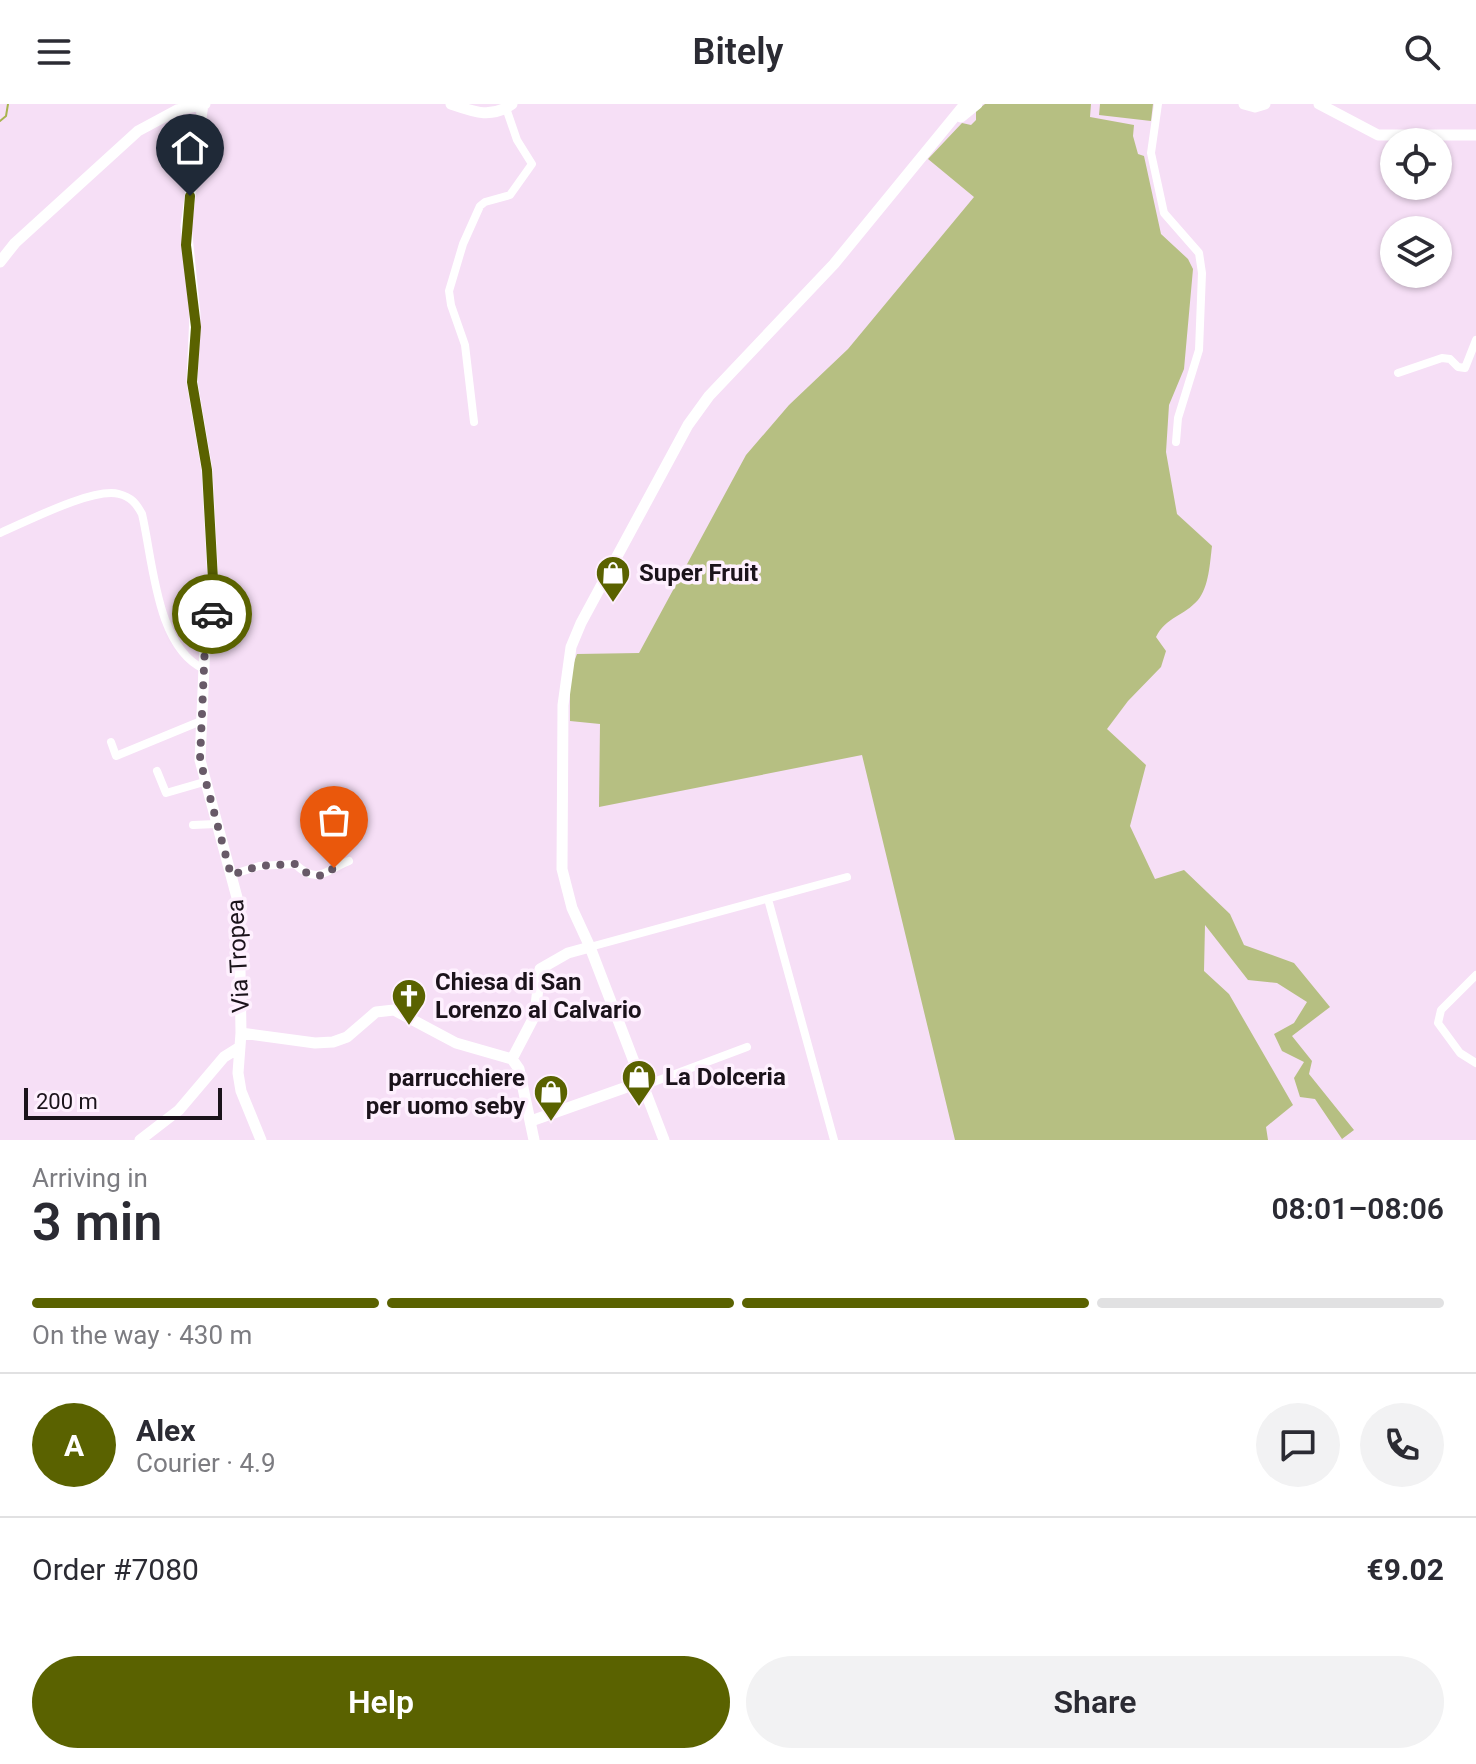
<!DOCTYPE html>
<meta charset="utf-8">
<style>
body{margin:0;font-family:Roboto,sans-serif;background:#f2f2f3;color:#2b2b33;height:100vh;display:flex;flex-direction:column;font-size:30px;white-space:nowrap}
*{box-sizing:border-box;margin:0}
p{font-size:26px;color:#7c7c81}
.icon{flex:none;width:44px;height:44px;fill:none;stroke:currentColor;stroke-width:2;stroke-linecap:round;stroke-linejoin:round}
.map{position:relative;height:1036px;overflow:hidden}
.panel{display:flex;flex-direction:column;background:#fff;flex:1}
.panel>*{flex:none}
.controls{position:absolute;left:1380px;top:24px;display:grid;gap:16px}
.controls a{display:grid;place-items:center;width:72px;height:72px;border-radius:50%;background:#fff;box-shadow:0 2px 6px #0004;font-size:40px}
.scale{position:absolute;left:24px;bottom:20px;width:198px;box-sizing:border-box;padding-left:8px;border:4px solid #1b131b;border-top:0;font-size:22px;line-height:28px;white-space:nowrap;color:#1b131b;-webkit-text-stroke:6px #fef0fe;paint-order:stroke}
.pin{position:absolute;display:grid;place-items:center;width:68px;height:68px;color:#fff;margin:-82px -34px;border-radius:50% 50% 50% 0;rotate:-45deg;box-shadow:0 0 8px #0007}
.pin .icon{rotate:45deg}
.courier{position:absolute;display:grid;place-items:center;width:80px;height:80px;margin:-40px;border:6px solid #5a6200;border-radius:50%;background:#fff;color:#222;box-shadow:0 2px 10px #0007}
.summary em{font-style:normal;font-weight:600}
.summary div{display:flex;flex-direction:column-reverse}
.summary{display:flex;align-items:center;justify-content:space-between;height:136px;padding:0 32px}
h1{font-size:52px;font-weight:600;line-height:60px}
.bar{display:grid;grid-template-columns:repeat(4,1fr);gap:12px 8px;align-content:center;height:96px;padding:0 32px}
.bar i{height:10px;border-radius:6px;background:#e1e1e2}
.bar .active{background:#5a6200}
.bar p{grid-column:span 4}
.line{display:flex;align-items:center;gap:20px;padding:0 32px;border-top:2px solid #e1e1e2}
.line div{flex:1}
.round{display:grid;place-items:center;flex:none;width:84px;height:84px;border-radius:42px;background:#f2f2f3}
.cta{display:flex;gap:16px;margin-top:auto;padding:16px 32px}
.cta a{flex:1;height:92px;border-radius:48px;background:#5a6200;color:#fff;font-size:32px;font-weight:600;line-height:92px;text-align:center}
.cta a+a{background:#f2f2f3;color:#2b2b33}
header{display:flex;justify-content:space-between;align-items:center;height:104px;padding:0 32px;background:#fff;font-size:36px;font-weight:600}
.map>svg:first-child{display:block}
</style>
<header><svg class="icon" aria-label="menu" viewBox="0 0 24 24"><path d="M4 6h16M4 12h16M4 18h16"/></svg>Bitely<svg class="icon" aria-label="search" viewBox="0 0 24 24"><circle cx="10" cy="10" r="6"/><path d="M15 15l6 6"/></svg></header>
<div class="map">
<svg width="1476" height="1036" viewBox="0 0 1476 1036">
<rect width="100%" height="100%" fill="#f6dff6"/>
<!-- green -->
<path fill="#b6bf82" d="M985,0H1091L1090,13L1134,21L1133,32L1138,50L1144,52L1161,130L1188,155L1193,165L1184,265L1169,301L1166,348L1177,410L1212,442C1210,458 1209,483 1198,496C1184,512 1166,513 1156,533L1166,547L1161,563L1128,597L1107,625L1146,661L1130,722L1155,775L1184,766L1230,810L1244,841L1294,859L1330,903L1292,932L1312,957L1309,970L1354,1026L1342,1035L1315,995L1300,993L1294,974L1304,958L1282,947L1274,930L1294,919L1307,898L1277,879L1248,876L1205,821L1204,867L1229,890L1293,1001L1266,1023L1268,1036H955L862,651L599,703L600,620L570,617V569L577,550L639,549L746,351L789,301L848,245L974,93L928,55L962,19L971,21L976,16V7Z
M1100,0H1153L1151,17L1099,11Z"/>
<g fill="none" stroke-linecap="round" stroke-linejoin="round">
<!-- stream -->
<path stroke="#a8b44f" stroke-width="2" d="M0,17L6,12L8,0"/>
<!-- street -->
<path stroke="#fff" stroke-width="8" d="M1158,0L1151,49L1164,109L1199,149L1202,169L1199,246L1178,314L1176,338
M1398,269L1442,254L1450,255L1458,263L1465,264L1476,236
M474,318L465,241L451,201L449,187L463,140L480,102L485,98L510,91L532,60L517,36L506,4
M0,429C26,418 93,383 119,390C131,393 136,399 142,410C153,456 156,543 204,565
M111,638L116,652L201,617
M157,667L166,689L204,678
M193,721L216,720
M231,771L259,762L295,760C318,782 326,766 349,757
M768,795L834,1036
M590,843L847,773
M1476,871L1441,906L1438,919L1460,949L1476,959
M643,982L747,943"/>
<!-- secondary -->
<path stroke="#fff" stroke-width="11" d="M203,0L186,122L195,210L192,278L207,366L214,494L205,540L200,656L239,801L241,929L238,969L241,987L261,1036
M451,0C474,8 491,15 512,0
M1244,0L1255,3L1265,0
M1319,0L1378,31H1476
M961,13L977,0
M0,158L15,139L138,27L177,6L205,0
M241,929L315,939L333,938L347,933L376,908L394,906L456,939L512,955L519,965L534,1036
M512,955L535,911L540,865L568,849L590,843
M531,1017L641,978
M140,1036L179,1006L224,953L240,943
M664,1036L590,843L572,804L562,765L563,601L571,543L581,519L688,321L709,292L834,160L965,0"/>
</g>
<g fill="none" stroke-linecap="round" stroke-linejoin="round">
<!-- done -->
<path stroke="#685a68" stroke-width="8" stroke-dasharray="0 14.4" d="M212,510L205,540L200,656L231,771L259,762L295,760L308,770L323,772L334,764"/>
<!-- route -->
<path stroke="#5a6200" stroke-width="10" d="M190,92L186,141L196,223L192,278L207,366L214,494L212,510"/>
</g>
<!-- icons -->
<defs>
<symbol id="shop-pin" viewBox="-11 -11 22 30"><path d="M0 17L-7.5 6A9.5 9.5 0 1 1 7.5 6Z" fill="#5a6200" stroke="#fef0fe"/><path d="M-5-2.5h2.3a2.7 3.5 0 0 1 5.4 0H5L5.5 6h-11ZM-1.5-2.5h3a1.5 2.3 0 0 0-3 0Z" fill="#fff"/></symbol>
<symbol id="church-pin" viewBox="-11 -11 22 30"><path d="M0 17L-7.5 6A9.5 9.5 0 1 1 7.5 6Z" fill="#5a6200" stroke="#fef0fe"/><path d="M-1.2-6h2.4v3.5h3.3v2.4h-3.3V6h-2.4V-.1h-3.3v-2.4h3.3Z" fill="#fff"/></symbol>
</defs>
<g fill-rule="evenodd">
<use href="#shop-pin" x="593" y="449" width="40" height="54"/>
<use href="#church-pin" x="389" y="872" width="40" height="54"/>
<use href="#shop-pin" x="619" y="953" width="40" height="54"/>
<use href="#shop-pin" x="531" y="968" width="40" height="54"/>
</g>
<g text-anchor="middle" stroke-width="7" stroke-linejoin="round" paint-order="stroke">
<!-- poi labels -->
<g font-size="24" font-weight="bold" fill="#1b131b" stroke="#fef0fe" text-anchor="start">
<text x="639" y="477">Super Fruit</text>
<text x="435" y="886">Chiesa di San<tspan x="435" dy="28">Lorenzo al Calvario</tspan></text>
<text x="665" y="981">La Dolceria</text>
<text x="525" y="982" text-anchor="end">parrucchiere<tspan x="525" dy="28">per uomo seby</tspan></text>
</g>
<!-- street labels -->
<g font-size="24" fill="#1b131b" stroke="#fef0fe">
<text transform="translate(238 852) rotate(-93)" y="8">Via Tropea</text>
</g>
</g>
</svg>
<div class="controls">
<a><svg class="icon" aria-label="locate" viewBox="0 0 24 24"><circle cx="12" cy="12" r="6"/><path d="M12 2v4M12 18v4M2 12h4M18 12h4"/></svg></a>
<a><svg class="icon" aria-label="layers" viewBox="0 0 24 24"><path d="M12 4l9 5-9 5-9-5zM3 14l9 5 9-5"/></svg></a>
</div>
<div class="scale">200 m</div>
<div class="pin" style="left:334px;top:764px;background:#ea580c"><svg class="icon" aria-label="bag" viewBox="0 0 24 24"><path d="M5 8h14l-1 12H6zM9 8a3 3 0 0 1 6 0"/></svg></div>
<div class="pin" style="left:190px;top:92px;background:#1f2937"><svg class="icon" aria-label="home" viewBox="0 0 24 24"><path d="M3 11l9-7 9 7M6 9v11h12V9"/></svg></div>
<div class="courier" style="left:212px;top:510px"><svg class="icon" aria-label="car" viewBox="0 0 24 24"><path d="M5 17H2v-5l4-1 3-4h7l3 4 3 1v5h-3M9 17h6M6 11h13"/><circle cx="7" cy="17" r="2"/><circle cx="17" cy="17" r="2"/></svg></div>
</div>
<section class="panel">
<div class="summary"><div><h1>3 min</h1><p>Arriving in</p></div><em>08:01–08:06</em></div>
<div class="bar"><i class="active"></i><i class="active"></i><i class="active"></i><i></i><p>On the way · 430 m</p></div>
<div class="line" style="height:144px"><b class="round" style="background:#5a6200;color:#fff">A</b><div><b>Alex</b><p>Courier · 4.9</p></div><a class="round"><svg class="icon" aria-label="chat" viewBox="0 0 24 24"><path d="M4 5h16v11H9l-5 4z"/></svg></a><a class="round"><svg class="icon" aria-label="phone" viewBox="0 0 24 24"><path d="M5 4h4l2 5-3 2q2 4 5 5l2-3 5 2v4C11 20 4 13 5 4z"/></svg></a></div>
<div class="line" style="height:104px"><div>Order #7080</div><b>€9.02</b></div>
<div class="cta"><a>Help</a><a>Share</a></div>
</section>
